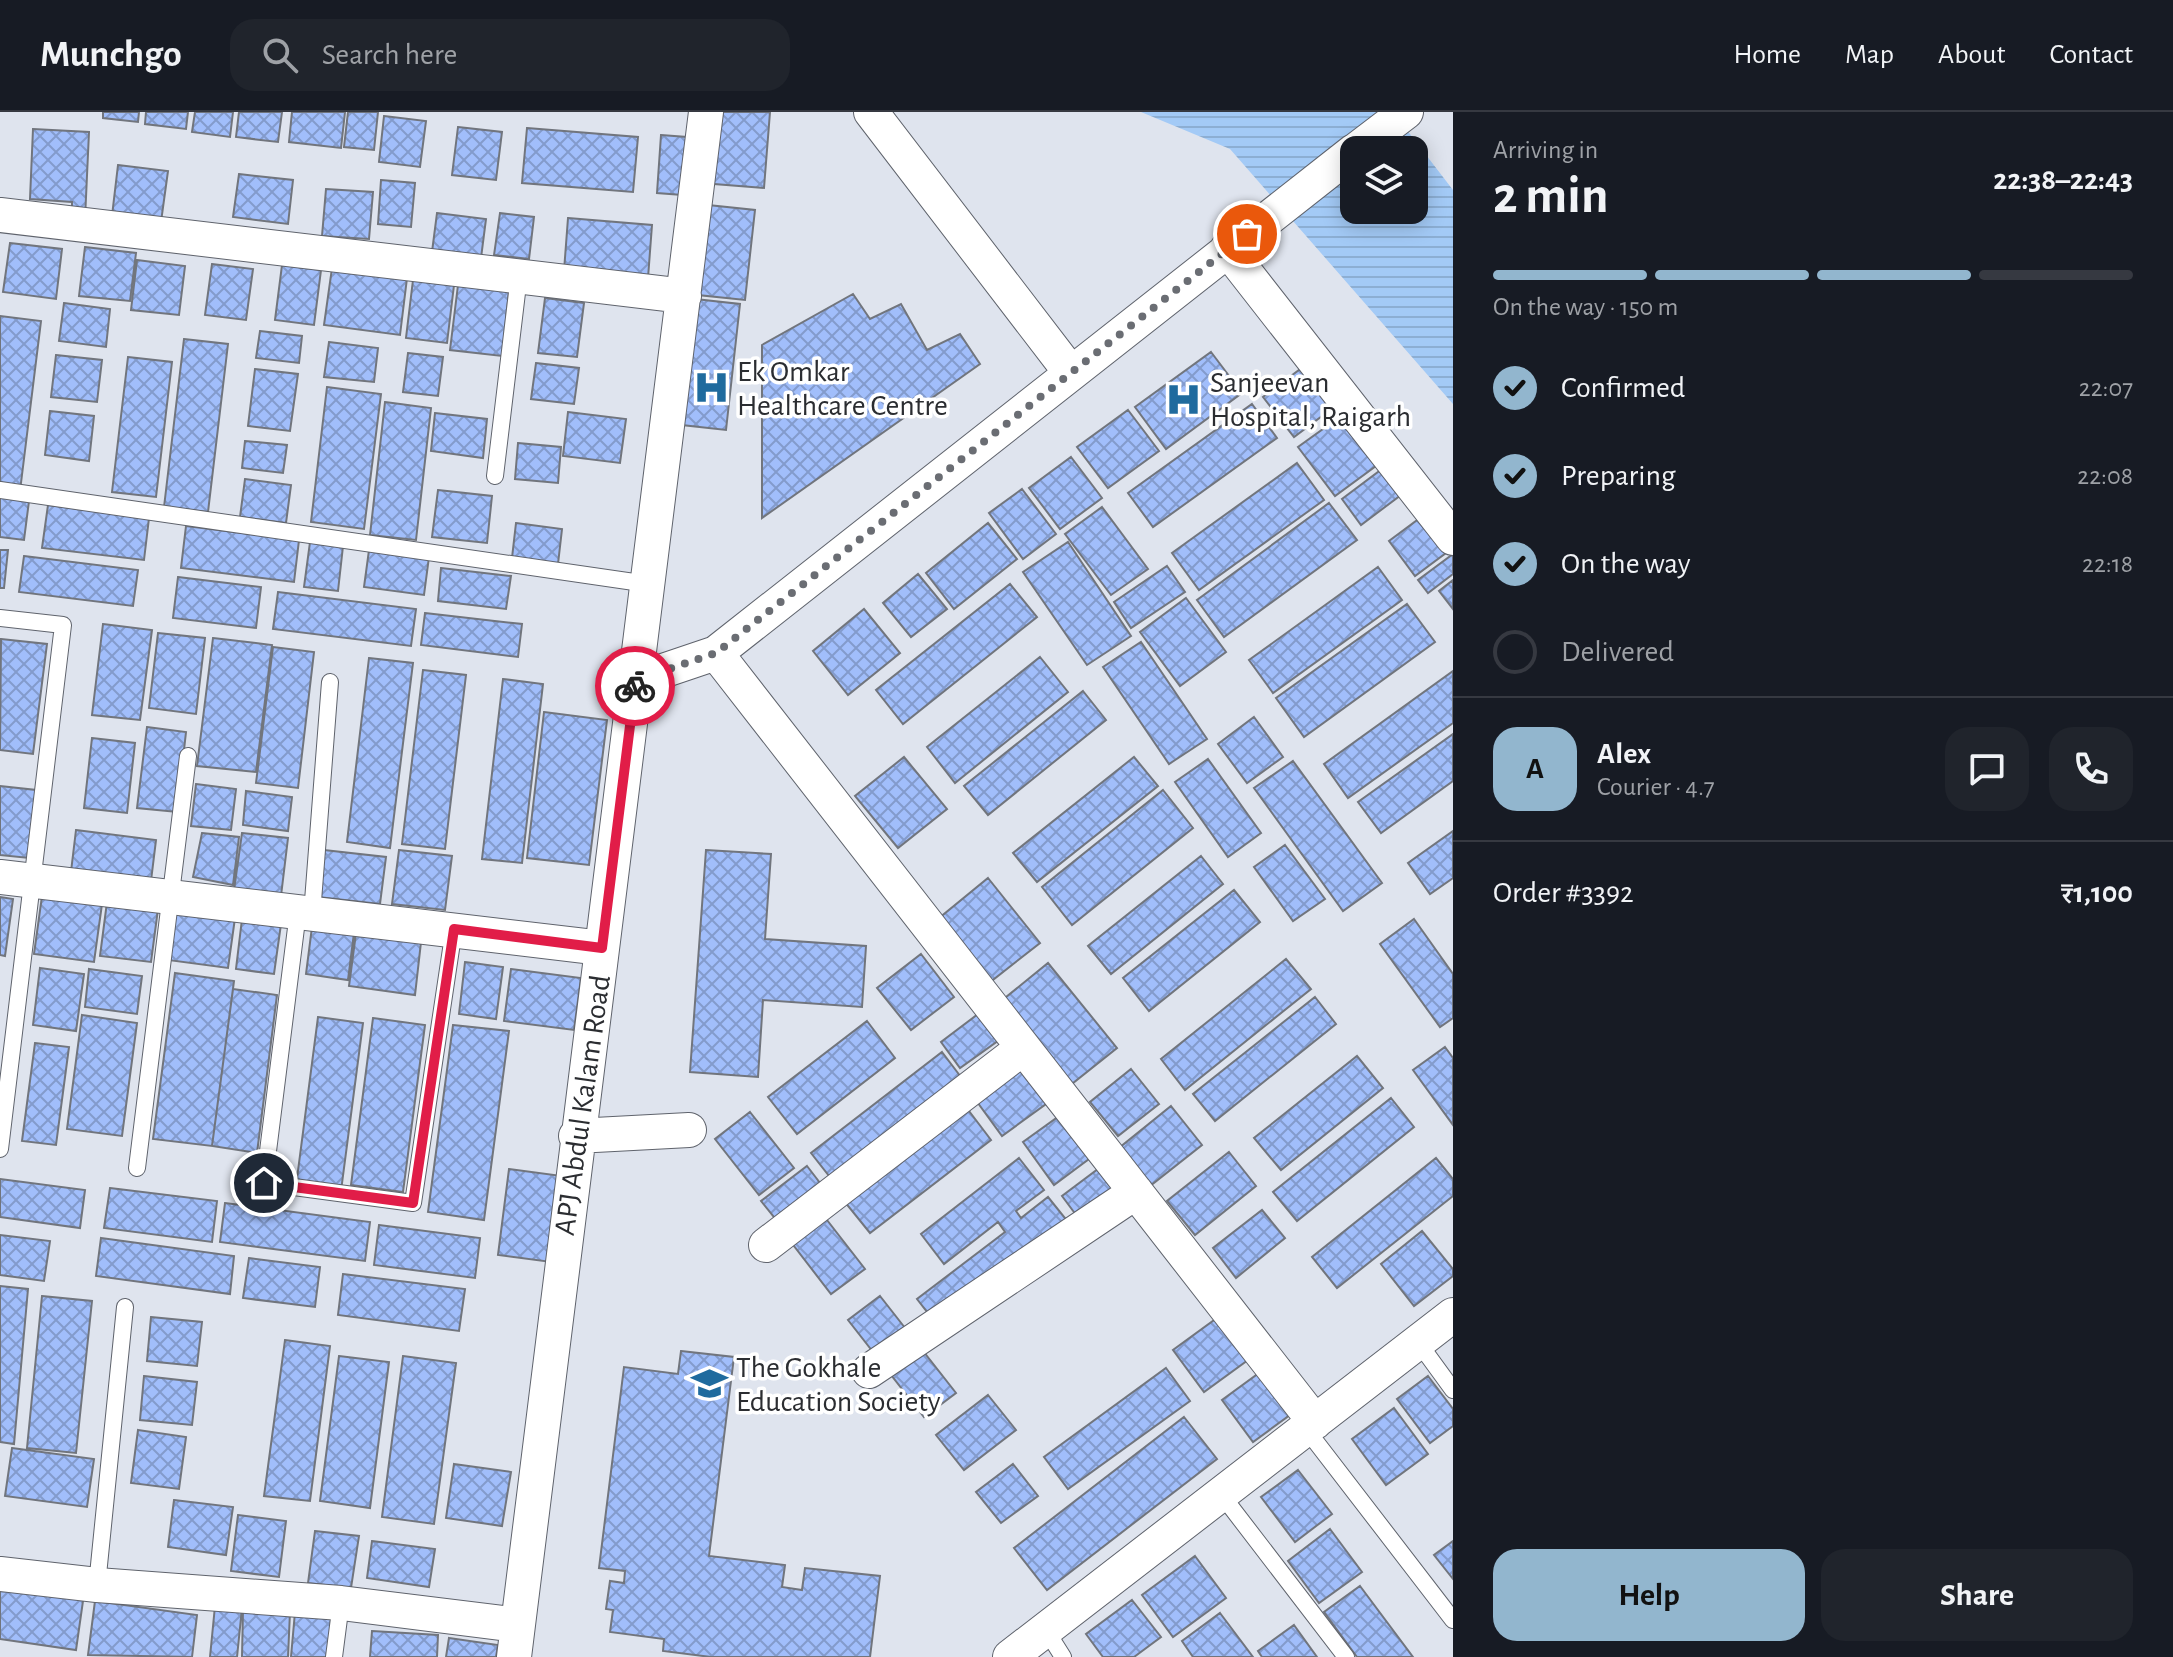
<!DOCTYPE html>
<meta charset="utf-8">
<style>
body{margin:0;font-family:"Alegreya Sans",sans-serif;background:#20242c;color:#f1f3f6;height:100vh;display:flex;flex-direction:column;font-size:30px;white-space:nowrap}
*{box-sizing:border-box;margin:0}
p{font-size:26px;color:#9ea1a6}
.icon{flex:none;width:44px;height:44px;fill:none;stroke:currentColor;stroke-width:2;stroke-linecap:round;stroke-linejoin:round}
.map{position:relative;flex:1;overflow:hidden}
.panel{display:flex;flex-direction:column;background:#171b24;width:720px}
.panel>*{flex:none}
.fabs{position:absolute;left:1340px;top:24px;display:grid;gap:16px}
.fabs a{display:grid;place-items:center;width:88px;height:88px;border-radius:16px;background:#171b24;box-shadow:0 4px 20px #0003;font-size:40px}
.pin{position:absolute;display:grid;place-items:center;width:68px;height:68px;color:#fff;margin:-34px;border:4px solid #fff;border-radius:50%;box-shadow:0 2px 8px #0007}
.courier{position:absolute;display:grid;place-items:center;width:80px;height:80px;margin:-40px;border:6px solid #e11d48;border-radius:50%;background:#fff;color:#222;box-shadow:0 2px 10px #0007}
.overview em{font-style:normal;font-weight:700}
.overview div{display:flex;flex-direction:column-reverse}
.overview{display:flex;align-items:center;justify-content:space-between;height:136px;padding:0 40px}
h1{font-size:52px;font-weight:700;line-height:60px}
.bar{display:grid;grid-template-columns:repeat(4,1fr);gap:12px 8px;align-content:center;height:96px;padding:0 40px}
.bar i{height:10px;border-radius:6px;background:#363941}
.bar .active{background:#92b6ce}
.bar p{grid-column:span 4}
.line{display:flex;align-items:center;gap:20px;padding:0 40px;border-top:2px solid #363941}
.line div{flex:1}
.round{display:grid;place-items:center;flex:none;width:84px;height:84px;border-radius:24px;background:#20242c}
ol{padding:0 40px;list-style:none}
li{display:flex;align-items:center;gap:24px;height:88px}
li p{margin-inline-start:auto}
li .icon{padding:8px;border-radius:50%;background:#92b6ce;color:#111;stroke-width:4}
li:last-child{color:#9ea1a6}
li i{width:44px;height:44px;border:4px solid #363941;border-radius:50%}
.cta{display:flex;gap:16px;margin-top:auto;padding:16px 40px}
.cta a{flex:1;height:92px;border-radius:24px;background:#92b6ce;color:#111;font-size:32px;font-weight:700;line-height:92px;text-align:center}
.cta a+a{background:#20242c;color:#f1f3f6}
header{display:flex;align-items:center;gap:48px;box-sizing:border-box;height:112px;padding:0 40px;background:#171b24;border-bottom:2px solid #363941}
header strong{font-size:38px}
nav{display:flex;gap:44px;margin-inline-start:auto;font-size:28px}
.search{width:560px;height:72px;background:#20242c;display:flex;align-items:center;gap:20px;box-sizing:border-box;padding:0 28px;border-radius:24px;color:#9ea1a6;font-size:30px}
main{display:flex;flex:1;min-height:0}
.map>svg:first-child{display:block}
</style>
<header>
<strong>Munchgo</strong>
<div class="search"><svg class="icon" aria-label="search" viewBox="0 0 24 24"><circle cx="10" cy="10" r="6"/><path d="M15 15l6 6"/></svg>Search here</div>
<nav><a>Home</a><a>Map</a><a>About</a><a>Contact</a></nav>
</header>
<main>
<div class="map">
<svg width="1453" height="1545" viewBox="0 0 1453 1545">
<defs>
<pattern id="water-rules" width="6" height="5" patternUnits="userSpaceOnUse" patternTransform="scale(2)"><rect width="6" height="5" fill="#a3caf6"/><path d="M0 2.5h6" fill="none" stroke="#8caed3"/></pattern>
<pattern id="building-cross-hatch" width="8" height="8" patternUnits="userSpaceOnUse" patternTransform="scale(2)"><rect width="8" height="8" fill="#a1befb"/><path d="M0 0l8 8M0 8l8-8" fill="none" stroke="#839bcc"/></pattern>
</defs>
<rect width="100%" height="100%" fill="#dfe4ee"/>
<!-- water -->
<path fill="url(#water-rules)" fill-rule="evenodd" d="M1141,0H1393L1453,78V292L1230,37ZM1354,38H1414V98H1354Z"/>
<!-- building -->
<path fill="url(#building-cross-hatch)" stroke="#71757d" stroke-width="2" d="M103,0H139L138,10L103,6Z
M146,0H188L186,17L145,12Z
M195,0H233L230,25L192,20Z
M239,0H282L278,30L236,25Z
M292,0H345L341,36L289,30Z
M348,0H378L374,38L344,35Z
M708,0H770L764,76L702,71Z
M384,4L426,9L420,55L379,50Z
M458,15L502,20L496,68L452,63Z
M527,16L638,25L633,80L522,71Z
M33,17L89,20L85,107H72V90L30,87Z
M661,23L700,26L695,84L657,81Z
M118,53L168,59L161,110L112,104Z
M239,62L293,68L288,112L233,105Z
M381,68L415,71L411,115L378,112Z
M326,77L373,80L369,127L322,124Z
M708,93L755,98L745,188L698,183Z
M437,101L486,107L481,146L432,140Z
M500,101L534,105L529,147L494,143Z
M568,106L652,113L648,166L564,159Z
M10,131L62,137L56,187L3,180Z
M85,135L136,141L130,189L79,184Z
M137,148L185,154L179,203L131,198Z
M212,152L253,157L246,208L205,203Z
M282,153L321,158L314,213L275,208Z
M332,156L407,166L400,223L324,213Z
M413,168L454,173L447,231L406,226Z
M458,173L509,179L502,244L450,238Z
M853,182L870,207L901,192L927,238L960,222L980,252L762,406V233Z
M545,186L584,191L577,245L538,241Z
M686,186L740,192L726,318L673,312Z
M64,191L110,197L106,235L59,229Z
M0,204L41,209L20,379L0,377Z
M260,219L302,224L299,251L256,246Z
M184,227L228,232L208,400L164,395Z
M329,230L378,236L374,270L324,265Z
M1211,240L1242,281L1166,337L1135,295Z
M408,241L443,245L438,284L403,280Z
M56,243L102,248L97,290L51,285Z
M128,245L172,250L156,385L112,380Z
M536,251L579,256L574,292L531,287Z
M1307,252L1338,292L1294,325L1263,285Z
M255,257L298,262L290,319L248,314Z
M327,275L381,282L364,417L311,410Z
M385,290L431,296L416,428L370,423Z
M1252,292L1277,326L1153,415L1128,381Z
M1128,298L1159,339L1108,376L1077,335Z
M50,299L94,304L89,349L45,343Z
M568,300L626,307L620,351L563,344Z
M435,301L487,307L483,346L431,339Z
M1344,302L1380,351L1335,384L1298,335Z
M245,329L287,333L283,361L242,356Z
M518,331L561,335L558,371L515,367Z
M1071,345L1102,386L1060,417L1029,376Z
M1297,351L1324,388L1199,478L1172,441Z
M1386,354L1405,380L1361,413L1342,387Z
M245,367L291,373L286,411L240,405Z
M1022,377L1056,422L1023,447L989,401Z
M438,378L492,384L487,431L432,425Z
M0,385L29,389L24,428L0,425Z
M1329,391L1357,428L1224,525L1197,488Z
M48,393L149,406L144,448L42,436Z
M1102,395L1148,457L1111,483L1065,422Z
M1424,403L1450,438L1415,464L1389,429Z
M516,411L562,417L558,452L512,446Z
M988,411L1017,447L954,497L926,461Z
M186,414L299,428L294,470L181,456Z
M310,430L343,434L338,479L304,475Z
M1068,430L1131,524L1087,553L1023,460Z
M0,438H8L4,476H0Z
M369,438L429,445L424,483L364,475Z
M1453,442V462L1428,481L1418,468Z
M24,444L138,458L133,494L19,480Z
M1167,454L1185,480L1131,516L1114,490Z
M1378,455L1402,488L1273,581L1249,548Z
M441,456L511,464L506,497L438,489Z
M918,462L947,497L911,525L883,491Z
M178,465L261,475L256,516L173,506Z
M1453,468V497L1439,479Z
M1010,472L1037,505L903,612L876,578Z
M278,480L416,497L411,534L273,517Z
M1186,486L1226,540L1180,574L1140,520Z
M1407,492L1435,530L1304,625L1276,586Z
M864,497L900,541L848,583L813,539Z
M425,501L522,512L518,545L421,533Z
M103,512L152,518L140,608L92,603Z
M158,521L205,526L196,602L149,596Z
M213,526L272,533L256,660L197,654Z
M1,527L47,532L33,642L0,638Z
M1141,530L1207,627L1169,652L1103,555Z
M273,535L314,540L298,676L256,671Z
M1040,545L1068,580L955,671L927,635Z
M369,546L413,551L390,736L347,730Z
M423,558L466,563L445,737L402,732Z
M1453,559V611L1348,686L1324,652Z
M503,567L543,572L522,751L482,747Z
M1083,579L1106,608L988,703L964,674Z
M544,600L607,608L589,753L527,746Z
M1254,605L1283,645L1247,671L1218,632Z
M147,615L186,620L177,700L137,696Z
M1453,622V669L1381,721L1358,690Z
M92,626L135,631L127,701L84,696Z
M904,645L947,697L898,736L855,684Z
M1134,645L1158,674L1037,770L1013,741Z
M1208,647L1261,721L1228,745L1175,670Z
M1293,649L1382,771L1343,799L1254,676Z
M196,672L236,677L231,718L191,714Z
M0,674L36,678L29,746L0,743Z
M1163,678L1193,716L1072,813L1042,775Z
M246,679L292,685L288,719L243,713Z
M76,718L156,728L150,777L70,768Z
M1453,719V766L1430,782L1408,751Z
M202,721L239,725L233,773L193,765Z
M242,721L288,726L281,784L234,778Z
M1285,733L1325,787L1293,809L1254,755Z
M324,738L386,745L380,792L318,785Z
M399,738L452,744L445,798L392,792Z
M706,738L771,742L765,827L866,834L862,895L763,888L758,965L690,960Z
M1201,744L1223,772L1111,862L1088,834Z
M988,766L1040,831L989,871L938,807Z
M1234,778L1260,810L1149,899L1123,866Z
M42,784L102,792L94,850L34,842Z
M0,785L13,787L5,844L0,843Z
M107,790L158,797L151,850L100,844Z
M174,798L235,806L228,856L168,848Z
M242,807L281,812L274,862L236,857Z
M1414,807L1453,862V906L1440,915L1380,832Z
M312,815L354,821L348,868L306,862Z
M356,821L421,830L415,883L349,874Z
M921,842L954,885L911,918L877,876Z
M1286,847L1311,877L1185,978L1161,947Z
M465,850L503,855L496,907L459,902Z
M1048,851L1117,936L1068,975L1000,890Z
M40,856L84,862L76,919L33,913Z
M89,857L142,864L137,902L85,895Z
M511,857L581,866L574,918L504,909Z
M175,861L234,869L212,1034L153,1027Z
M233,877L277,883L257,1041L212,1034Z
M1315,885L1336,912L1215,1009L1193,982Z
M982,899L1002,926L960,956L941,930Z
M82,903L137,911L122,1024L67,1017Z
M318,905L363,911L341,1079L296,1074Z
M373,906L425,913L403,1080L351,1073Z
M867,909L895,946L797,1022L768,985Z
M453,913L509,919L484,1108L428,1100Z
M35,931L69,935L56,1033L22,1029Z
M1445,935L1453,946V1013L1413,958Z
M942,940L967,973L837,1074L811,1041Z
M1357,944L1383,976L1281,1058L1254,1026Z
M1025,950L1053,987L1002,1024L975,987Z
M1131,957L1159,992L1118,1024L1090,990Z
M1391,986L1414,1015L1297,1109L1273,1080Z
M1171,994L1202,1033L1150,1074L1119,1036Z
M966,995L991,1028L870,1121L844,1089Z
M750,1000L794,1056L759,1083L715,1027Z
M1062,1002L1093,1044L1054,1073L1023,1030Z
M1229,1040L1256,1074L1195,1123L1167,1089Z
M1019,1046L1044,1078L1016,1099L1021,1106L1048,1085L1077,1121L945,1223L917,1187L1005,1120L998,1110L944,1152L921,1122Z
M1436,1046L1453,1067V1084L1337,1176L1312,1145Z
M807,1054L827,1080L782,1115L761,1089Z
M509,1057L562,1064L551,1150L498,1143Z
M1098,1057L1127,1098L1091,1123L1062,1084Z
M0,1067L85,1078L80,1116L0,1105Z
M110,1076L217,1089L212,1130L104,1116Z
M225,1091L370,1110L365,1149L220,1130Z
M1262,1098L1285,1126L1236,1166L1213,1136Z
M820,1099L865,1157L831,1182L787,1125Z
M379,1113L480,1126L475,1166L374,1153Z
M1422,1119L1453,1157V1164L1414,1194L1381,1152Z
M0,1123L50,1129L44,1169L0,1163Z
M101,1126L234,1144L230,1182L96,1164Z
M249,1146L320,1155L315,1195L243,1186Z
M343,1162L465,1177L459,1219L338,1203Z
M0,1174L28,1177L14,1332L0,1330Z
M42,1184L92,1189L76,1341L27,1336Z
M880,1184L956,1281L924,1305L848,1208Z
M151,1205L202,1210L197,1254L147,1249Z
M1217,1206L1248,1248L1204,1280L1173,1238Z
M285,1228L330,1234L310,1389L264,1384Z
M681,1239L734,1245L709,1444L785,1453L782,1475L802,1478L805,1456L880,1464L870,1545H711L663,1539L664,1527L610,1520L613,1498L606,1497L610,1469L624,1471L625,1459L599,1456L624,1255L678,1262Z
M339,1244L389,1250L370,1396L320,1389Z
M403,1244L456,1251L434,1412L382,1405Z
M1270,1253L1301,1295L1253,1330L1222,1288Z
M1166,1256L1190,1289L1068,1377L1044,1345Z
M144,1264L197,1270L192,1313L140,1308Z
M1428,1264L1453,1297V1314L1430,1331L1397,1287Z
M988,1283L1016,1318L964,1358L936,1323Z
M1394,1296L1428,1342L1386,1373L1352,1327Z
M1184,1305L1217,1347L1047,1478L1014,1436Z
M138,1318L186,1325L179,1377L131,1371Z
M12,1336L94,1347L87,1395L5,1384Z
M454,1352L511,1360L502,1414L446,1406Z
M1013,1352L1038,1384L1001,1411L976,1380Z
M1298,1358L1332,1402L1295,1430L1261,1385Z
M174,1388L233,1395L226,1443L168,1435Z
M238,1403L286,1409L279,1465L231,1459Z
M1330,1417L1362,1460L1319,1491L1288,1449Z
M315,1419L359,1424L351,1476L308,1471Z
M372,1429L435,1437L429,1475L367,1466Z
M1453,1429V1467L1434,1443Z
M1195,1444L1226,1486L1173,1525L1142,1483Z
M1360,1474L1413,1545H1357L1324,1500Z
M0,1479L84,1482L76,1538L0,1527Z
M1132,1488L1161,1525L1134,1545H1103L1086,1522Z
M95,1489L197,1503L192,1545L88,1543Z
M215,1494L242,1496L237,1545H210Z
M243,1498L290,1500L288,1545H242Z
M295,1500L332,1503L327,1545H291Z
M1220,1501L1253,1545H1193L1182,1529Z
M1294,1513L1317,1545H1262L1258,1539Z
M372,1519L438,1523L437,1545H370Z
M449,1526L498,1533L496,1545H446Z"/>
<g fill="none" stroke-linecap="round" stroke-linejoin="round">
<defs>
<path id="service" d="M495,364L519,164
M0,378L648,472
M0,506L63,513L0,1037
M298,800L264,1071L413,1091L454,817
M312,802L330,570
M137,1056L188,644
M1418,1230L1453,1278
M1306,1317L1453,1508
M1221,1382L1346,1545
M97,1473L125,1195
M1046,1518L1063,1545
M334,1545L341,1491"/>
<path id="minor" d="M871,0L1071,261
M1356,38L1406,0
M0,103L684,184
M1227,137L1453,426
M716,541L1315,1310
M636,568L716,541L1354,39
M0,765L602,836
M576,1024L689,1018
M766,1133L1023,936
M869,1259L1136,1080
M0,1462L97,1473L341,1491L518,1513
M514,1545L706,0
M1010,1545L1453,1203"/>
</defs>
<!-- service casing -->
<use href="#service" stroke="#5f636c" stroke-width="18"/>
<!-- minor casing -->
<use href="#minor" stroke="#5f636c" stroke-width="36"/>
<!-- service -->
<use href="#service" stroke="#fff" stroke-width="16"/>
<!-- minor -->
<use href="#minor" stroke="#fff" stroke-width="34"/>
</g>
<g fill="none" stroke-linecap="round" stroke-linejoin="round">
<!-- done -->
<path stroke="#6a6d73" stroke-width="8" stroke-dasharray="0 14.4" d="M635,574L636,568L716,541L1247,122"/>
<!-- route -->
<path stroke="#e11d48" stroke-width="10" d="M264,1071L413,1091L454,817L602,836L635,574"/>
</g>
<!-- icons -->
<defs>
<symbol id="hospital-bare" viewBox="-9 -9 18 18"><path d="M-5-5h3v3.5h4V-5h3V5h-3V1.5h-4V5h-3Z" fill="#1f6b9e" stroke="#fff" stroke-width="2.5" paint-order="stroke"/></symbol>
<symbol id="school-bare" viewBox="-9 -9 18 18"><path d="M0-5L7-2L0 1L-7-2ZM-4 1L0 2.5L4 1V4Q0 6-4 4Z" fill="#1f6b9e" stroke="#fff" stroke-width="2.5" paint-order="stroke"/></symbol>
</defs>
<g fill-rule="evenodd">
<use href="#hospital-bare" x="686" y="250" width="51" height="51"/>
<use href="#hospital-bare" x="1158" y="262" width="51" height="51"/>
<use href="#school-bare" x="684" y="1246" width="51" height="51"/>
</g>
<g text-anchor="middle" stroke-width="7" stroke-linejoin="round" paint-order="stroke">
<!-- poi labels -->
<g font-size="30" fill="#2b2d31" stroke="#fff" text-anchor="start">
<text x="737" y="269">Ek Omkar<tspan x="737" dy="34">Healthcare Centre</tspan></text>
<text x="1210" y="280">Sanjeevan<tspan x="1210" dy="34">Hospital, Raigarh</tspan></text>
<text x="736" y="1265">The Gokhale<tspan x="736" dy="34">Education Society</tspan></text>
</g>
<!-- street labels -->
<g font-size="30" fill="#2b2d31" stroke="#fff">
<text transform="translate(582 993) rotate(-82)" y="10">APJ Abdul Kalam Road</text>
</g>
</g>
</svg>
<div class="fabs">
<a><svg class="icon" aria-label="layers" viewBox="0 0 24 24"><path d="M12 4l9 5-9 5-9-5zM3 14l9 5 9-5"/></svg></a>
</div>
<div class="pin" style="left:1247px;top:122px;background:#ea580c"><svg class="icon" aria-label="bag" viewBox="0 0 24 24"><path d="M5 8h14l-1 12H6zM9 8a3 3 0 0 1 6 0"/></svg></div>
<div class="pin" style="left:264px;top:1071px;background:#1f2937"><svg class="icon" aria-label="home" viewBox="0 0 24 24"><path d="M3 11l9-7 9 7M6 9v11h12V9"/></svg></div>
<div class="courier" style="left:635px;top:574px"><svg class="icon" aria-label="bike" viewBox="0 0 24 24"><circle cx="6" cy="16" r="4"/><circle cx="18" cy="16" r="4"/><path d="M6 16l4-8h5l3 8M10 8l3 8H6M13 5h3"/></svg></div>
</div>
<section class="panel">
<div class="overview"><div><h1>2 min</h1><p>Arriving in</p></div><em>22:38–22:43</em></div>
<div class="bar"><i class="active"></i><i class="active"></i><i class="active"></i><i></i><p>On the way · 150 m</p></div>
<ol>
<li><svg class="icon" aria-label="check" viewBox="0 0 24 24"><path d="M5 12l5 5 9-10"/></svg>Confirmed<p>22:07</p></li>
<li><svg class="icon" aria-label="check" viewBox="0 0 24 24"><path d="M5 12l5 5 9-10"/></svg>Preparing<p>22:08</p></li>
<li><svg class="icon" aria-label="check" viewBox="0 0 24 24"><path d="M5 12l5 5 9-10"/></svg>On the way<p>22:18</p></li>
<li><i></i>Delivered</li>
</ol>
<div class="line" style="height:144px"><b class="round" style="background:#92b6ce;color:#111">A</b><div><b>Alex</b><p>Courier · 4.7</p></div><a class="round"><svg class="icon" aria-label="chat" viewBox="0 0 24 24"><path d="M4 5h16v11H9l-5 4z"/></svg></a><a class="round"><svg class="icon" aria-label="phone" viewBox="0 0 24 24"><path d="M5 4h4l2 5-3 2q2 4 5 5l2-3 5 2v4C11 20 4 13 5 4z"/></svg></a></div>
<div class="line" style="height:104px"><div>Order #3392</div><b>₹1,100</b></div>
<div class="cta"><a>Help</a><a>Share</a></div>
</section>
</main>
